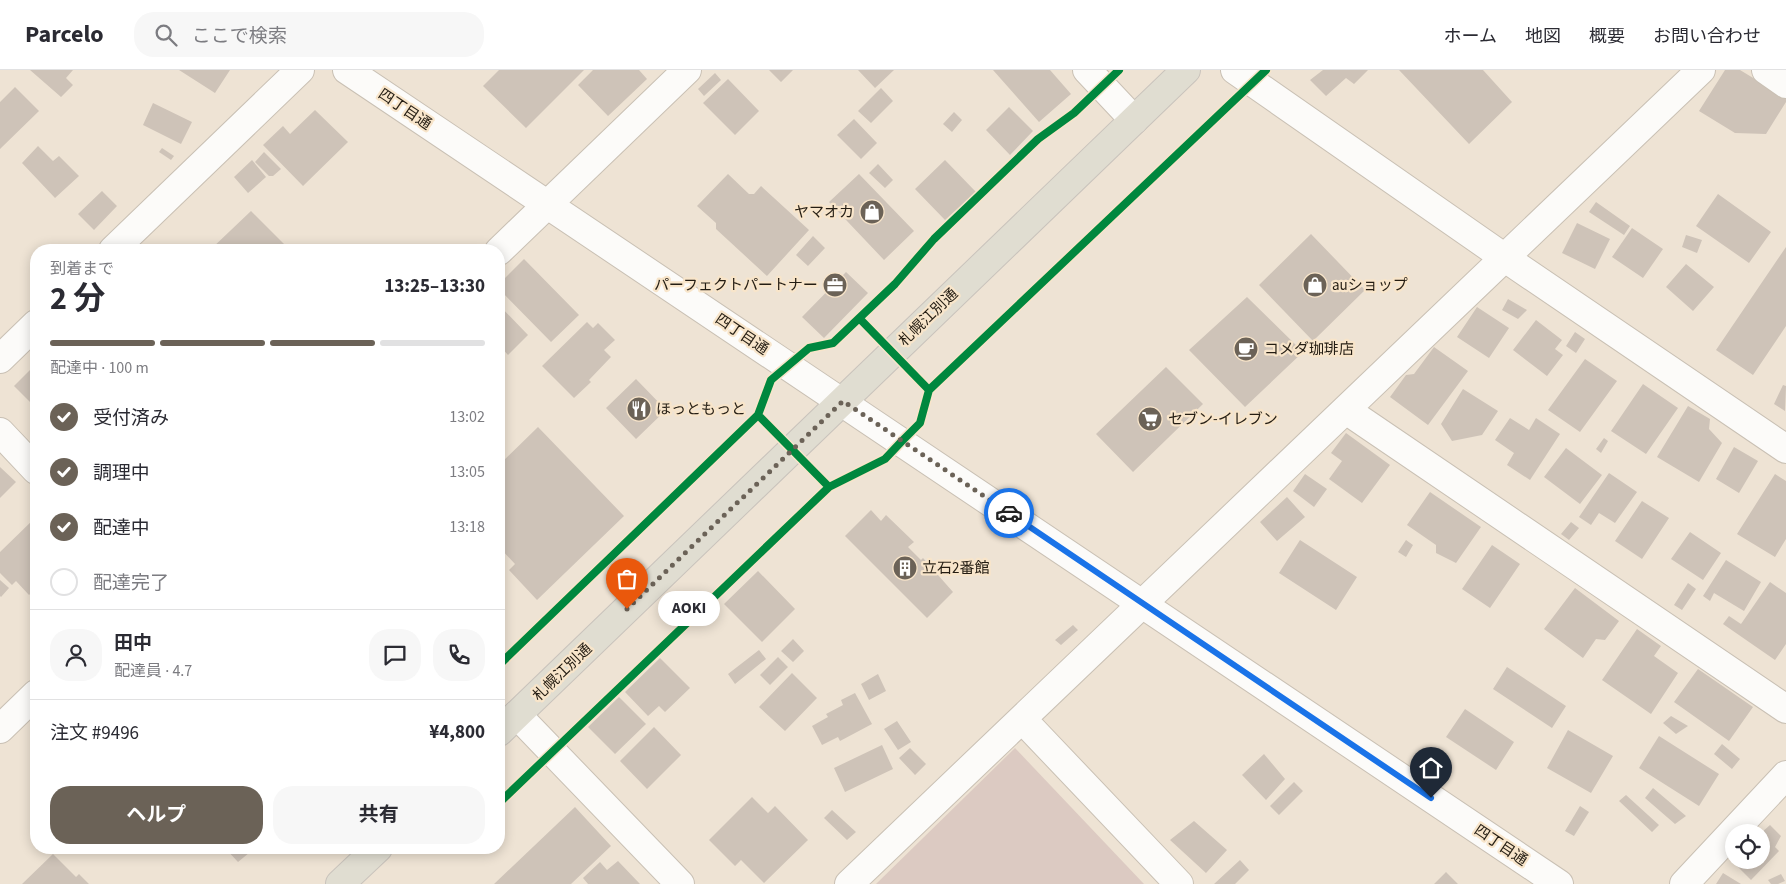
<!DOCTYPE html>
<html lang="ja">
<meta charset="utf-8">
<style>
body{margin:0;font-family:"Source Sans 3","Noto Sans JP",sans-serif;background:#f7f7f7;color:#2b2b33;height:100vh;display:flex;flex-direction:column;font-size:19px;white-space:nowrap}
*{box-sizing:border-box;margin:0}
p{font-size:16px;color:#7c7c81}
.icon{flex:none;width:28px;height:28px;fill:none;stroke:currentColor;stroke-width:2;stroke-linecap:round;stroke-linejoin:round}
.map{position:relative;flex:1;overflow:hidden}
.panel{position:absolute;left:30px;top:174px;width:475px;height:610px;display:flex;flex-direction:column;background:#fff;border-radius:20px;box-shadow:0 2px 12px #0003}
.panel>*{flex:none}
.controls{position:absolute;left:1725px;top:754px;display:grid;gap:10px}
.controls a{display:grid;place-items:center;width:45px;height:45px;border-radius:50%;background:#fff;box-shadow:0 2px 12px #0003;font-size:25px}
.pin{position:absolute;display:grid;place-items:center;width:42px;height:42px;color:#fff;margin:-51px -21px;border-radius:50% 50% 50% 0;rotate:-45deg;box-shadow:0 0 5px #0007}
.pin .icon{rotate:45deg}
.courier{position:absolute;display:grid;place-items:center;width:50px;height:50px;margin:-25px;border:4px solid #1a73e8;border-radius:50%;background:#fff;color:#222;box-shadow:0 1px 6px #0007}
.bubble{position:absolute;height:35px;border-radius:18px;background:#fff;box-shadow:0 2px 12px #0003;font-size:16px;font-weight:700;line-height:35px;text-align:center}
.summary em{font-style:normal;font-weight:700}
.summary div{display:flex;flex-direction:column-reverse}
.summary{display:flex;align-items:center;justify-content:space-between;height:85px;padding:0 20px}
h1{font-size:32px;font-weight:700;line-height:38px}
.bar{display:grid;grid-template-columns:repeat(4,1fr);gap:8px 5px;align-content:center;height:60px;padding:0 20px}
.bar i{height:6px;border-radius:4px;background:#e1e1e2}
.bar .active{background:#6b6257}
.bar p{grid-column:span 4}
.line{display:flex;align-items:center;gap:12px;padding:0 20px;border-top:1px solid #e1e1e2}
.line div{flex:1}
.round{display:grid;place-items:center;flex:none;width:52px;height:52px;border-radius:20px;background:#f7f7f7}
ol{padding:0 20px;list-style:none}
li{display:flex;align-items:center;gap:15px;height:55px}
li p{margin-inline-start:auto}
li .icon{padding:5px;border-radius:50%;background:#6b6257;color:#fff;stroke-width:4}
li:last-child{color:#7c7c81}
li i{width:28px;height:28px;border:2px solid #e1e1e2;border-radius:50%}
.cta{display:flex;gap:10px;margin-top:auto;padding:10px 20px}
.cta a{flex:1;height:58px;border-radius:20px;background:#6b6257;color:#fff;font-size:20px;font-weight:700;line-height:58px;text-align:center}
.cta a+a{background:#f7f7f7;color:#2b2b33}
header{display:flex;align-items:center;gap:30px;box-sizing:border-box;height:70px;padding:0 25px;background:#fff;border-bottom:1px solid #e1e1e2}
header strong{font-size:24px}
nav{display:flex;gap:28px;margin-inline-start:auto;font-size:18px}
.search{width:350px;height:45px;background:#f7f7f7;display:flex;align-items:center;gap:12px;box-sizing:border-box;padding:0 18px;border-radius:20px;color:#7c7c81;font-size:19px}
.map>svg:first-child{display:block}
</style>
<header>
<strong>Parcelo</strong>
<div class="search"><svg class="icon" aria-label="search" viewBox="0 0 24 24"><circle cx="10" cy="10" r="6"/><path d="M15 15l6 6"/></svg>ここで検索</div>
<nav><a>ホーム</a><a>地図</a><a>概要</a><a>お問い合わせ</a></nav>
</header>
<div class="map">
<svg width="1786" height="814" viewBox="0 0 1786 814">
<rect width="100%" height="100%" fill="#eee3d4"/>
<!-- green -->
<path fill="#dccac2" d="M1015,678L1144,814H876Z"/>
<!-- building -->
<path fill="#cec3b8" d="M30,0H73L66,8L73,15L61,27Z
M179,0H230L215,23Z
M499,0H584L526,58L483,16Z
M593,0H639L647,9L608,46L578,15Z
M769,0H793L781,12Z
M858,0H894L875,18Z
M993,0H1050L1071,24L1039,52Z
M1323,0H1368L1354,14L1346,8L1326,26L1310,10Z
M1399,0H1483L1512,32L1469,74Z
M1725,0H1740L1786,28V32L1766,64L1735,63L1699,41Z
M715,3L721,10L704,26L698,19Z
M728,9L759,41L735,65L703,33Z
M15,17L39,41L0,79V32Z
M881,18L893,31L871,53L858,41Z
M153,33L192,52L181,74L143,55Z
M1009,37L1033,61L1010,85L986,60Z
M315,40L348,72L303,116L263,75L283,56L290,64Z
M954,42L962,50L952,62L943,54Z
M854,49L877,73L861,89L837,65Z
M38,76L53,91L59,86L79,106L55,128L22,93Z
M162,78L174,86L171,90L159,82Z
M264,82L281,99L273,106H269L255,92Z
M252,90L266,107L248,123L234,107Z
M945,90L976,122L945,150L915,119Z
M878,94L893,110L885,118L869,103Z
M728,104L749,124H754L761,116L809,160L767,206L716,159V153L697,136Z
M859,104L914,161L884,190L829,132Z
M102,121L117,136L94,160L78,144Z
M1718,124L1771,162L1749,193L1696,156Z
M1596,132L1630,156L1624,165L1589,142Z
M251,141L287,177L284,180H210Z
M1577,153L1610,169L1595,199L1562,183Z
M1632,158L1663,179L1643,208L1612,187Z
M1311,164L1365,220L1313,271L1259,215Z
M1686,165L1702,170L1697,183L1682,177Z
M813,166L825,178L808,196L796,185Z
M1786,177V256L1753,305L1716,280Z
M524,189L579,245L551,272L499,219V214Z
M1686,194L1714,217L1693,241L1666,217Z
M846,202L868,223L824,268L802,247Z
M1247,227L1303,282L1245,337L1189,280Z
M1508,229L1527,240L1518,249L1502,240Z
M499,235L528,265L508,285L499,275Z
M1477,237L1509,258L1489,288L1457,267Z
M1536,250L1562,270L1555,279L1563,285L1547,306L1513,280Z
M587,252L593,258L598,253L615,270L604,280L611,287L589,310L591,312L574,328L542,296Z
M1575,262L1585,269L1576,283L1566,276Z
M1434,277L1468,301L1428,355L1390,327L1406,305L1414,304Z
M1585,289L1617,311L1580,362L1548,340Z
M36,294V338L14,316Z
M1166,297L1203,334L1133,402L1096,364Z
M636,309L666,340L636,369L606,338Z
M1643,314L1678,338L1646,384L1611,361Z
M1783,315L1786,316L1785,341L1774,334Z
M1463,319L1498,341L1482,365L1452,371L1441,354Z
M1688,336L1710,349L1709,359L1722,373L1699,412L1657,387Z
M1510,348L1529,360L1536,348L1560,364L1530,410L1507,395L1514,383L1495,370Z
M538,357L624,446L537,530L509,500L515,494L499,477V395Z
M1346,363L1390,395L1362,433L1329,409L1342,391L1331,383Z
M1604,368L1608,371L1601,383L1596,379Z
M1734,377L1758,391L1739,423L1716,409Z
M1566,378L1602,405L1580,434L1544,407Z
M0,397L16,412L0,428Z
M1609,403L1637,422L1615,453L1599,443L1591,455L1579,447Z
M1305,404L1327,419L1314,437L1293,421Z
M1775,404L1786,411V469L1775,487L1737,464Z
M1430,422L1481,457L1456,493L1436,483V475L1407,455Z
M1287,427L1305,447L1277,471L1260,452Z
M1642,431L1669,448L1642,489L1615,471Z
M871,440L881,451L886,445L914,472L908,477L921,490L923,488L953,522L927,548L845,466Z
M36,447V506L33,509L36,512V518L29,525L16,511L12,515L0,503V482Z
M1571,452L1579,458L1569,470L1561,464Z
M1690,462L1721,483L1703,510L1671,489Z
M1300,470L1357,507L1336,540L1279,503Z
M1406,470L1413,475L1406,487L1398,482Z
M1492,475L1520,494L1490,538L1462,519Z
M1726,490L1761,512L1744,541L1714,523L1710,531L1703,526Z
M758,501L795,539L762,572L724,534Z
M0,510L9,518L1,527L0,526Z
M1770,512L1786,523V574L1775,590L1723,554L1729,546L1741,554Z
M1688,513L1696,519L1682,540L1674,535Z
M1575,518L1619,551L1605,570L1596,569L1583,588L1544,559Z
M1073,555L1078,560L1061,575L1055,570Z
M1637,559L1661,576L1654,586L1678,603L1651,644L1602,610Z
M793,569L804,581L793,592L781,581Z
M759,580L766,589L735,614L728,604Z
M778,587L788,597L770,615L760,605Z
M660,588L690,618L665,642L659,636L648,646L625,622Z
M1507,597L1566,636L1552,658L1493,619Z
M1698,599L1753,637L1729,671L1674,632Z
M792,603L817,628L785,661L759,637Z
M878,604L886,621L869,630L861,614Z
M855,623L872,654L840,671L838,667L822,675L812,656L828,647L826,644L843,635L841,630Z
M619,627L646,654L615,684L588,657Z
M1465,639L1514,672L1496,700L1446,667Z
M1671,646L1688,656L1676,664L1663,653Z
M897,651L911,672L898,680L884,659Z
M654,657L681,685L647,719L620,691Z
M1568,660L1613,686L1591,723L1547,698Z
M1659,666L1719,704L1699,736L1639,698Z
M1722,674L1740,689L1732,699L1714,684Z
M882,675L893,699L845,722L834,698Z
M910,678L926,694L915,705L899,688Z
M1264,684L1285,709L1266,730L1242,705Z
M1294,712L1303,721L1279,745L1270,736Z
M1653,718L1686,746L1675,754L1645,728Z
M1626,725L1659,755L1652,762L1619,731Z
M752,727L768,743L775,736L808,770L764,813L741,790L735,796L709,770Z
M1580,736L1589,742L1574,766L1565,761Z
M575,737L611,776L571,814H494Z
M832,740L856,762L847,770L824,748Z
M1194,751L1227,780L1206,803L1170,770Z
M1770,755L1781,766L1775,777L1779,781L1751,810L1732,791L1761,790V763Z
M225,778H255L238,792Z
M53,784L76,807L79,804L89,814H22Z
M1240,790L1249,800L1235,814H1214Z
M618,791L640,814H588L583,808L600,792L607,800Z
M1446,802L1458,814H1434Z
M1723,803L1741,814H1716Z
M1781,804L1785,811L1778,814H1771L1768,810Z"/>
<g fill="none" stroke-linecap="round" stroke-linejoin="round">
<defs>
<path id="minor" d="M1087,0L1134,50
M1235,0L1505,188L1786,379
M1766,0L1786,14
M113,180L300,0
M499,181L687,0
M0,289L36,254
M1346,340L1786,639
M0,362L36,400
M517,645L680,814
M1022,649L1179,814
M0,659L36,624
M849,814L1701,0
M1684,814L1786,705"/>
<path id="tertiary" d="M347,0L1559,814"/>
<path id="trunk" d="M499,662L1186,0
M340,814L378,778"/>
</defs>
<!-- minor casing -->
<use href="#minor" stroke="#c9c0b4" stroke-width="30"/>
<!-- tertiary casing -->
<use href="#tertiary" stroke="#c9c0b4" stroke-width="30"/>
<!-- trunk casing -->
<use href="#trunk" stroke="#c9c3bc" stroke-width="30"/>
<!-- minor -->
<use href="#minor" stroke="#fcfbf9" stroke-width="28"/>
<!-- tertiary -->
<use href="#tertiary" stroke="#fcfbf9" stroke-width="28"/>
<!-- trunk -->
<use href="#trunk" stroke="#e0ddd1" stroke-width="28"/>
<defs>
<path id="cycleway" d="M859,248L929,320
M758,345L829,417
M499,595L758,345L771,310L809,278L833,273L895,214L934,169L1038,69L1074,43L1119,0
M499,733L829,417L885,389L902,371L920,353L929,320L1266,0"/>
</defs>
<!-- cycleway casing -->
<use href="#cycleway" stroke="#f8e5ca" stroke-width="11"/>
<!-- cycleway -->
<use href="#cycleway" stroke="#00873e" stroke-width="8"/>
</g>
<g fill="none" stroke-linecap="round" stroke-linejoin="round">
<!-- done -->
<path stroke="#6b6257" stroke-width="5" stroke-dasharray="0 9" d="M627,539L843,331L1009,443"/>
<!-- route -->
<path stroke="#1a73e8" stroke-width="6" d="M1009,443L1431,728"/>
</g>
<!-- icons -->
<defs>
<symbol id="shop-disc" viewBox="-11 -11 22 22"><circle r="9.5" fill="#6b6257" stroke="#f8e5ca"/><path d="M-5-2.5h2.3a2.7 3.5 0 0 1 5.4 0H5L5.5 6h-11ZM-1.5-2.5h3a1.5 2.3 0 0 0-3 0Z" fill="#fff"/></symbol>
<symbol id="office-disc" viewBox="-11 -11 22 22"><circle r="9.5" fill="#6b6257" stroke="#f8e5ca"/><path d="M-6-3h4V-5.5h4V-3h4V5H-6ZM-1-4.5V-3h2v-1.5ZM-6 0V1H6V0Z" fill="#fff"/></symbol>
<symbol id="cafe-disc" viewBox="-11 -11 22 22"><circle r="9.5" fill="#6b6257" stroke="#f8e5ca"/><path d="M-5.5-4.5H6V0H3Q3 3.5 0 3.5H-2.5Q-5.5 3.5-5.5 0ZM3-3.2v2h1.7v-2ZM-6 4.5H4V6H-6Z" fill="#fff"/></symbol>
<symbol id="restaurant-disc" viewBox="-11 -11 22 22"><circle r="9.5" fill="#6b6257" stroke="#f8e5ca"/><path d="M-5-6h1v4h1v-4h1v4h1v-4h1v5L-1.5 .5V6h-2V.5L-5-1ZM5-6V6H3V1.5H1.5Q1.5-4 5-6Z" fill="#fff"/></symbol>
<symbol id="supermarket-disc" viewBox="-11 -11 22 22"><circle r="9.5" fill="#6b6257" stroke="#f8e5ca"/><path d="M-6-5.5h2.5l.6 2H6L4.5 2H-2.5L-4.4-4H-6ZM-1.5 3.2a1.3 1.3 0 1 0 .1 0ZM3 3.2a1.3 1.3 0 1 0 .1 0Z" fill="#fff"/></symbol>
<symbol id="building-disc" viewBox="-11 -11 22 22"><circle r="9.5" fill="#6b6257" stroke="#f8e5ca"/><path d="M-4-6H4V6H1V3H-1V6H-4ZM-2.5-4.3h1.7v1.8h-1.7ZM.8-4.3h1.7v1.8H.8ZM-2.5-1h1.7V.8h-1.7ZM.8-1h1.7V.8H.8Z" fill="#fff"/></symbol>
</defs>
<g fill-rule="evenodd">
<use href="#shop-disc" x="858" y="128" width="28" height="28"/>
<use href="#office-disc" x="821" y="201" width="28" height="28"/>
<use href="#shop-disc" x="1301" y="201" width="28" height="28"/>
<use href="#cafe-disc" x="1232" y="265" width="28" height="28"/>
<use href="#restaurant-disc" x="625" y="325" width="28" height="28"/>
<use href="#supermarket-disc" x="1136" y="335" width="28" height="28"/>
<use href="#building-disc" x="891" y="484" width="28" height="28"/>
</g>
<g text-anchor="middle" stroke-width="4.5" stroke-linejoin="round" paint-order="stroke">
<!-- street labels -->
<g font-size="15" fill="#241d13" stroke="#f8e5ca">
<text transform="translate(405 39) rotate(34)" y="5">四丁目通</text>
<text transform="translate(928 247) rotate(-44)" y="5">札幌江別通</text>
<text transform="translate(742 264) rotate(34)" y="5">四丁目通</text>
<text transform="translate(562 602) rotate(-44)" y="5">札幌江別通</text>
<text transform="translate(1501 775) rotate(34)" y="5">四丁目通</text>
</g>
<!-- poi labels -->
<g font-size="15" fill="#241d13" stroke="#f8e5ca" text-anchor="start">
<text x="854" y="147" text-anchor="end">ヤマオカ</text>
<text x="818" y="220" text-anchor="end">パーフェクトパートナー</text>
<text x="1332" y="220">auショップ</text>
<text x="1264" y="284">コメダ珈琲店</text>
<text x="656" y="344">ほっともっと</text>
<text x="1168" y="354">セブン-イレブン</text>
<text x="922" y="503">立石2番館</text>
</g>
</g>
</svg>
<div class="controls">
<a><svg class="icon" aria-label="locate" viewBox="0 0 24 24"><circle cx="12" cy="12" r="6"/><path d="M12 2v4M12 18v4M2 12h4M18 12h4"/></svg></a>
</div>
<div class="pin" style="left:627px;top:539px;background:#ea580c"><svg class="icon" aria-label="bag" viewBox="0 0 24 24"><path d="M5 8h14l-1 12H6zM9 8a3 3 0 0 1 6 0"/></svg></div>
<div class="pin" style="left:1431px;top:728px;background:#1f2937"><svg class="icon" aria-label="home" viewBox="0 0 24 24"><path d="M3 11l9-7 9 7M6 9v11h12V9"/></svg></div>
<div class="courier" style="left:1009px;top:443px"><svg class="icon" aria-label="car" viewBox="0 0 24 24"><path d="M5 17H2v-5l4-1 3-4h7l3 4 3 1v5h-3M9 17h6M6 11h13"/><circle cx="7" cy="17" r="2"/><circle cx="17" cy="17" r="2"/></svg></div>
<div class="bubble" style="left:658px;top:521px;width:62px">AOKI</div>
<section class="panel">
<div class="summary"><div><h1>2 分</h1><p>到着まで</p></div><em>13:25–13:30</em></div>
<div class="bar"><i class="active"></i><i class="active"></i><i class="active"></i><i></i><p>配達中 · 100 m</p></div>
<ol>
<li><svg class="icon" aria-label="check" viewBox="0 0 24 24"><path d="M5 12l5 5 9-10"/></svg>受付済み<p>13:02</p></li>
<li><svg class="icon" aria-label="check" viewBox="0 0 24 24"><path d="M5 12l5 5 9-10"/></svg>調理中<p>13:05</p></li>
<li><svg class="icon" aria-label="check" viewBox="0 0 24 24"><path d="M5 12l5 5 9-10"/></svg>配達中<p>13:18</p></li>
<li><i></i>配達完了</li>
</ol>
<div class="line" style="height:90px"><a class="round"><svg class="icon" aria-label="person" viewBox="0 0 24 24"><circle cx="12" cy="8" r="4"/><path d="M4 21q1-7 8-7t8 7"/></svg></a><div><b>田中</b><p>配達員 · 4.7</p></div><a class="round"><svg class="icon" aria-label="chat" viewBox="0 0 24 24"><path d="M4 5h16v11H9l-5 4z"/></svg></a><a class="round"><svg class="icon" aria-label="phone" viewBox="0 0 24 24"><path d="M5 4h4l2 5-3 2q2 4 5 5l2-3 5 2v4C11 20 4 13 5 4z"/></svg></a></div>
<div class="line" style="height:65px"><div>注文 #9496</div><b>¥4,800</b></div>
<div class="cta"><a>ヘルプ</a><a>共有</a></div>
</section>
</div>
